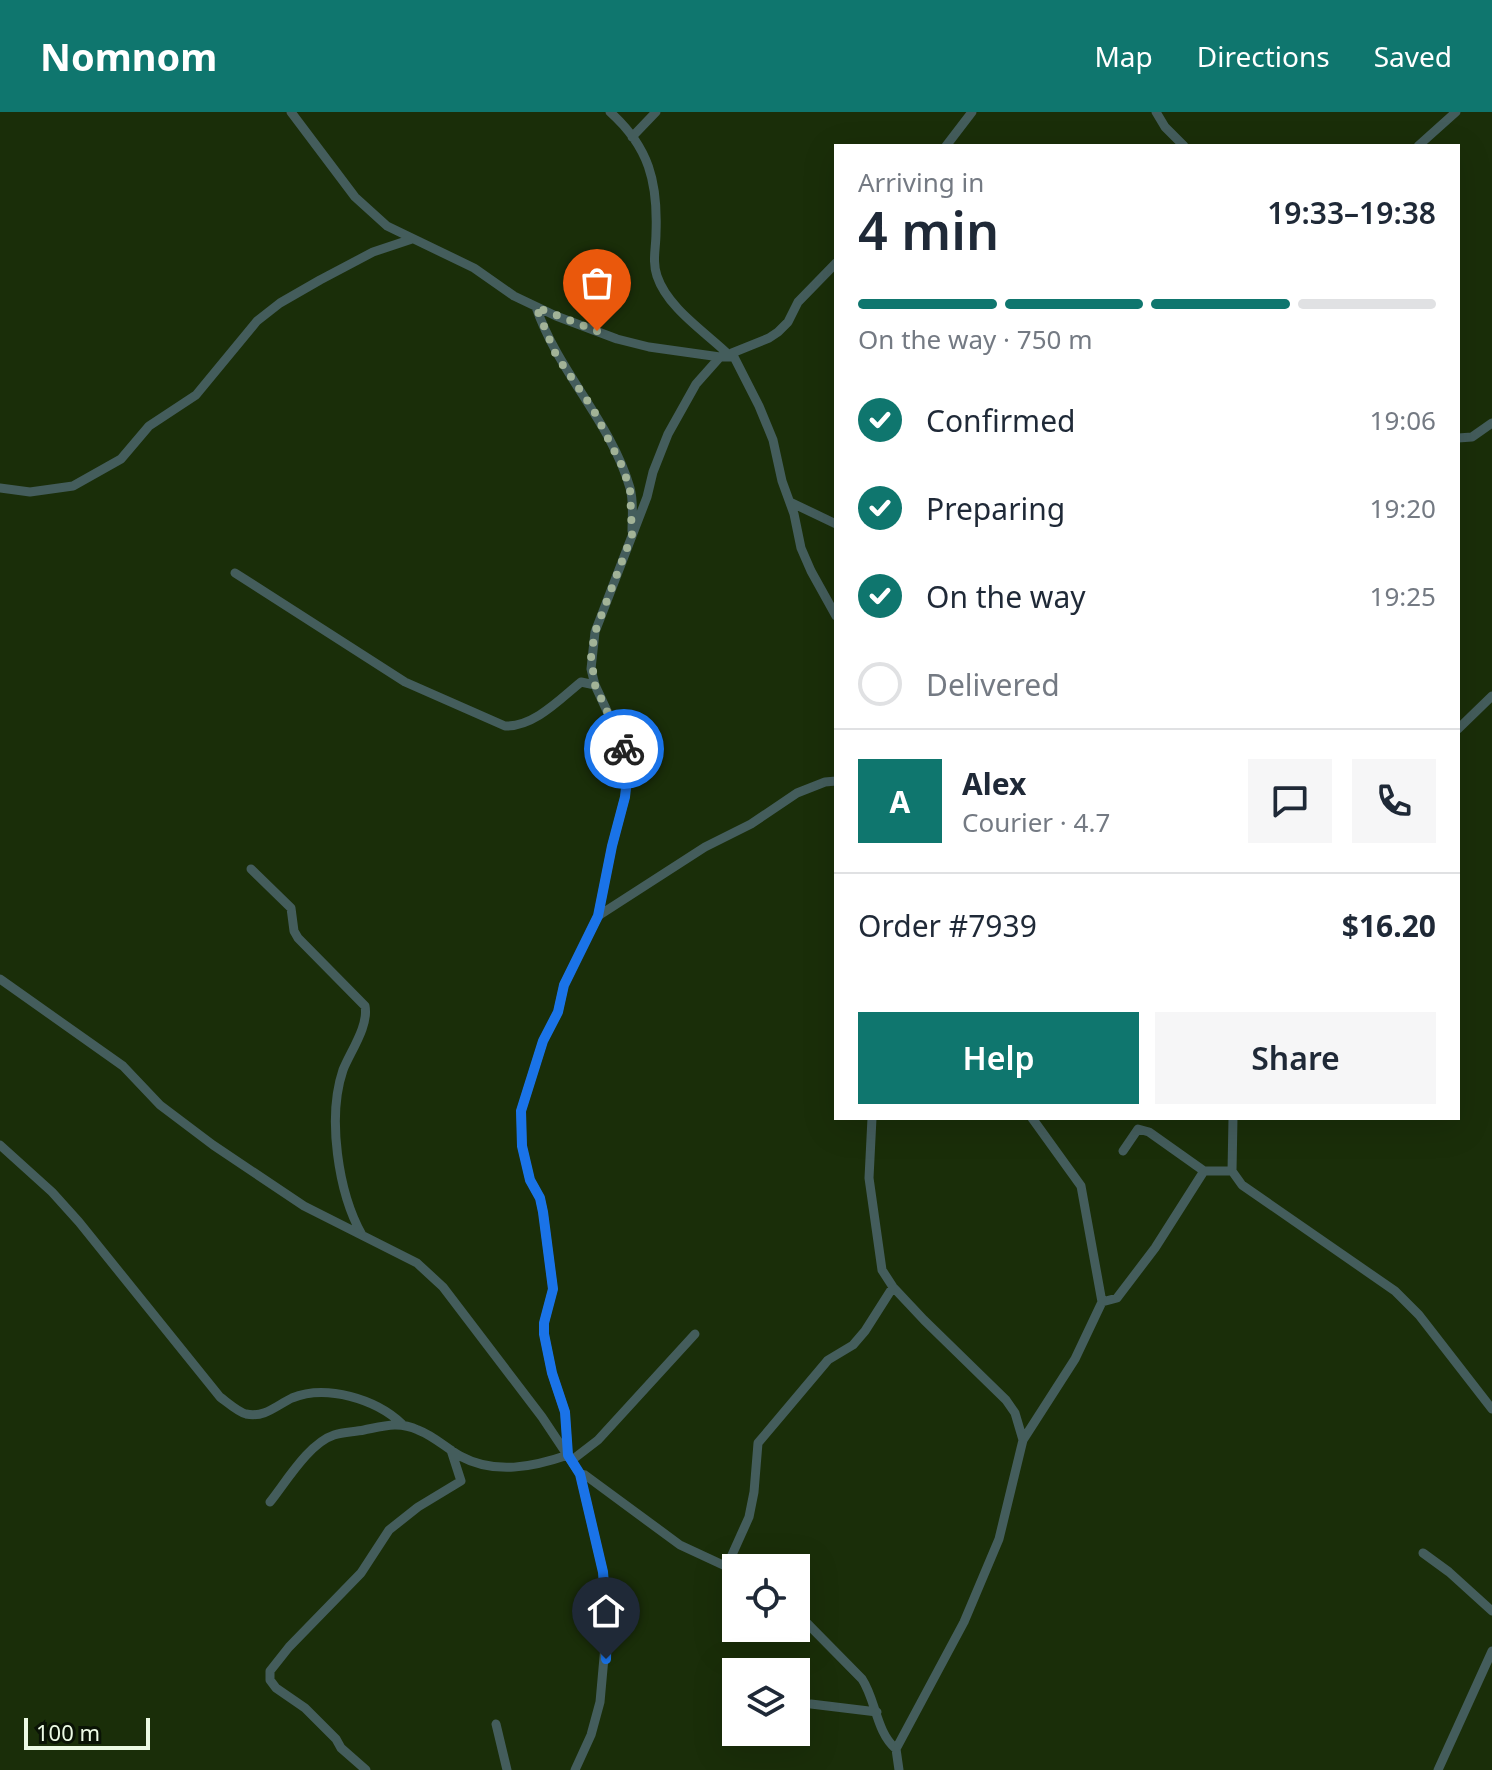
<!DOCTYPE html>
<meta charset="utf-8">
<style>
body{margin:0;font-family:"Noto Sans",sans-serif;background:#f6f6f7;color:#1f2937;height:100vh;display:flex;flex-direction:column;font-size:30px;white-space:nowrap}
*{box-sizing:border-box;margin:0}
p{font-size:26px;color:#747a83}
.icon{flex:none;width:44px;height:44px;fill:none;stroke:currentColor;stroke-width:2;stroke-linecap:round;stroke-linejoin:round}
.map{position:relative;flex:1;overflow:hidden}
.sheet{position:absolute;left:834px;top:32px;width:626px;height:976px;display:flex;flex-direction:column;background:#fff;border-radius:0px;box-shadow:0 8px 32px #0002}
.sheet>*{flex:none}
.buttons{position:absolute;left:722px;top:1442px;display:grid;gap:16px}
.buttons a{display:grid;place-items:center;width:88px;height:88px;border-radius:0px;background:#fff;box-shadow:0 8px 32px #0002;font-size:40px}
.scale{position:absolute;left:24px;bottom:20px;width:126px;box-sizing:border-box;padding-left:8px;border:4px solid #ecfae4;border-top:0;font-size:22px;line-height:28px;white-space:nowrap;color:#ecfae4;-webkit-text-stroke:6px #0a1305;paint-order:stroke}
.pin{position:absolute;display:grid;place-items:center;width:68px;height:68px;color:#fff;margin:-82px -34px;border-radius:50% 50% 50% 0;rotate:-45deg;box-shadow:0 0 8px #0007}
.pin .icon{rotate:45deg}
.courier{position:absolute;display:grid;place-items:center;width:80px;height:80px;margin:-40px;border:6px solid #1a73e8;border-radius:50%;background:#fff;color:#222;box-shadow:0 2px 10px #0007}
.summary em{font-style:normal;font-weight:600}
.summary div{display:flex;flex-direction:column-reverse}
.summary{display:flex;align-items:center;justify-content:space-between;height:136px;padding:0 24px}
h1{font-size:52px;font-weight:600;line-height:60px}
.bar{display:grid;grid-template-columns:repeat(4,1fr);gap:12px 8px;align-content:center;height:96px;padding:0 24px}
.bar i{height:10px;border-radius:6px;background:#e0e1e3}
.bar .on{background:#0f766e}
.bar p{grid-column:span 4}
.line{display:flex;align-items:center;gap:20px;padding:0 24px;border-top:2px solid #e0e1e3}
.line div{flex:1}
.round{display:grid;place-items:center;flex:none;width:84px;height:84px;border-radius:0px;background:#f6f6f7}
ol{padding:0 24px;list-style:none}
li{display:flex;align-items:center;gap:24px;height:88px}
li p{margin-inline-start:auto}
li .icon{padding:8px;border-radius:50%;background:#0f766e;color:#fff;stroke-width:4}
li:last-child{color:#747a83}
li i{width:44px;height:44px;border:4px solid #e0e1e3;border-radius:50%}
.button{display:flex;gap:16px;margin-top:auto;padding:16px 24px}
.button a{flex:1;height:92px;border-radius:0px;background:#0f766e;color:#fff;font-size:32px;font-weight:600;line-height:92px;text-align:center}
.button a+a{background:#f6f6f7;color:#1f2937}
header{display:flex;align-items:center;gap:48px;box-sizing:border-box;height:112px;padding:0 40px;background:#0f766e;color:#fff}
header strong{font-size:38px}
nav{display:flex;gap:44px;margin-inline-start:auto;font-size:28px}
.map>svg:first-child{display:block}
</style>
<header>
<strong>Nomnom</strong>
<nav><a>Map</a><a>Directions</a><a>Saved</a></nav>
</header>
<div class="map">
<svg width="1492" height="1658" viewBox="0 0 1492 1658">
<rect width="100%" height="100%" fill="#1a2e09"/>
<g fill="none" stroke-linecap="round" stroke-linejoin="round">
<!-- street -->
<path stroke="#445d5c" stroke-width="9" d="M291,0L355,85L387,114L474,156L514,184L556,204L617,227L649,235L720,245
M610,0C649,35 658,70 656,121C656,136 652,149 657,164C668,197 707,221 731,245
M1156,0L1165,15L1184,34
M632,25L656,0
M946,34L972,0
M1418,34L1456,0
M536,195C558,260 611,310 630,376C634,390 632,405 632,419
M732,241L759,294L773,328L782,369L794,402L801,436L811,459L836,504
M1458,326L1472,325L1492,311
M0,376L30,380L73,374L121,347L149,314L196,283L257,209L280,191L320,168L373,140L412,127
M790,390L836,412
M235,461L405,570L505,614C534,615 560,587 581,570L595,573
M1458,617L1492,584
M251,757L291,796L294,819L298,826L365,894C369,914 350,940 343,958C327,1005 338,1080 362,1123
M598,804L705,735L751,712L797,681L825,670L836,669
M0,867L123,954L160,993L213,1033L304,1094L417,1151L443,1175L542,1305L580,1362L603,1460L607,1512L600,1590L591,1623L575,1658
M872,1006L869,1066L882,1158L893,1175L924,1208L1006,1288L1015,1301L1023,1328L999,1427L964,1510L896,1637L899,1658
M1233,1006L1232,1059L1242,1073L1395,1179L1419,1203L1492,1297
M0,1033L52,1080L79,1110L220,1285C227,1290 238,1300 246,1302C265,1306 277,1293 292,1286C326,1272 376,1287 402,1312
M1123,1039L1138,1017L1149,1020L1204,1059
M1102,1190L1117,1186L1155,1136L1204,1059H1232
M1023,1328L1075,1247L1102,1190L1081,1074L1032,1006
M572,1348L598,1328L695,1222
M580,1362L585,1363L680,1433L736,1459
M270,1390C286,1370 309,1331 334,1323C343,1320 354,1320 364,1318C384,1314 399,1309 418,1318C434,1324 446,1336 460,1344C495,1363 533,1355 568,1343L565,1300L552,1261L544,1222V1211L553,1177L543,1100L540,1086L530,1068L522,1034L521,999L543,929L558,900L564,873L598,804L612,734L625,685L628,658L625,638L595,573L591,557L595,520L647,385L653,360L668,322L696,272L720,245H731L732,241L769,226L778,220L788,210L798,190L836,151
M1423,1441L1449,1460L1492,1499
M727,1454L749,1405L754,1380L758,1331L828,1248L853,1233L865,1219L893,1175
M796,1500L862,1567C876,1588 876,1620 896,1637
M811,1592L877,1600
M496,1612L507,1658
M366,1658L341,1636L336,1627L305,1596L276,1576L270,1568V1559L289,1535L361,1461L389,1418L418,1395L461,1369L451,1338
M1438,1658L1492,1539"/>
</g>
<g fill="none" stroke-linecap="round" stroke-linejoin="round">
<!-- done -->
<path stroke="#a2b397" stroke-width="8" stroke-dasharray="0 14.4" d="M597,219L536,195L556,243L593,297L622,354L630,377L632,423L595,520L591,544L595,573L624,637"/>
<!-- route -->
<path stroke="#1a73e8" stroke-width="10" d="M606,1547L607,1512L603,1460L580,1362L568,1343L565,1300L552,1261L544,1222V1211L553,1177L543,1100L540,1086L530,1068L522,1034L521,999L543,929L558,900L564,873L598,804L612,734L625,685L628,658L624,637"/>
</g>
</svg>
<div class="buttons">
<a><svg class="icon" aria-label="locate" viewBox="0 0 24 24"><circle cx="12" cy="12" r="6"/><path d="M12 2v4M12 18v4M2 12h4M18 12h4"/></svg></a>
<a><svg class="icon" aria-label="layers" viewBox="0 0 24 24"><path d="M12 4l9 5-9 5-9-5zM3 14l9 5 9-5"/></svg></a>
</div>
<div class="scale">100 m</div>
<div class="pin" style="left:597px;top:219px;background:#ea580c"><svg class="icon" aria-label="bag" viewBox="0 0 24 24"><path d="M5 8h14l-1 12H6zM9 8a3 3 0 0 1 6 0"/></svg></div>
<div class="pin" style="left:606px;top:1547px;background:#1f2937"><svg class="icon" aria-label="home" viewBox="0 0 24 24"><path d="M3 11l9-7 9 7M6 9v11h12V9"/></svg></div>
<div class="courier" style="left:624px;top:637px"><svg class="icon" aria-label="bike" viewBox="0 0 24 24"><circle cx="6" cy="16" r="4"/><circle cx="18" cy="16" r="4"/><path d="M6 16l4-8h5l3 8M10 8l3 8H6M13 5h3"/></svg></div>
<section class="sheet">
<div class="summary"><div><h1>4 min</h1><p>Arriving in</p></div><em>19:33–19:38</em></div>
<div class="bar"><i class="on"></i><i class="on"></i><i class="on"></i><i></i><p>On the way · 750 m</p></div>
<ol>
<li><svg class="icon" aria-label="check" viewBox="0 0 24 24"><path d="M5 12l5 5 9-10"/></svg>Confirmed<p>19:06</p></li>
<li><svg class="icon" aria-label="check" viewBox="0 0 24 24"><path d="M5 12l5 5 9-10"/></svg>Preparing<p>19:20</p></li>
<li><svg class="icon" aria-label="check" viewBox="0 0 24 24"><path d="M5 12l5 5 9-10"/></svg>On the way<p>19:25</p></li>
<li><i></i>Delivered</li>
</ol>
<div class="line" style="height:144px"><b class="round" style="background:#0f766e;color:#fff">A</b><div><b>Alex</b><p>Courier · 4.7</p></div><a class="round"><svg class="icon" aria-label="chat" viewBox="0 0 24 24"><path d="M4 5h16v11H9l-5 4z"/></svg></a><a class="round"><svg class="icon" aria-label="phone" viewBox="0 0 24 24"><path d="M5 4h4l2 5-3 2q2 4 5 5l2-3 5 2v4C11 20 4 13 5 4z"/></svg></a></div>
<div class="line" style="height:104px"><div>Order #7939</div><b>$16.20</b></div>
<div class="button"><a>Help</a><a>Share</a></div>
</section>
</div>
